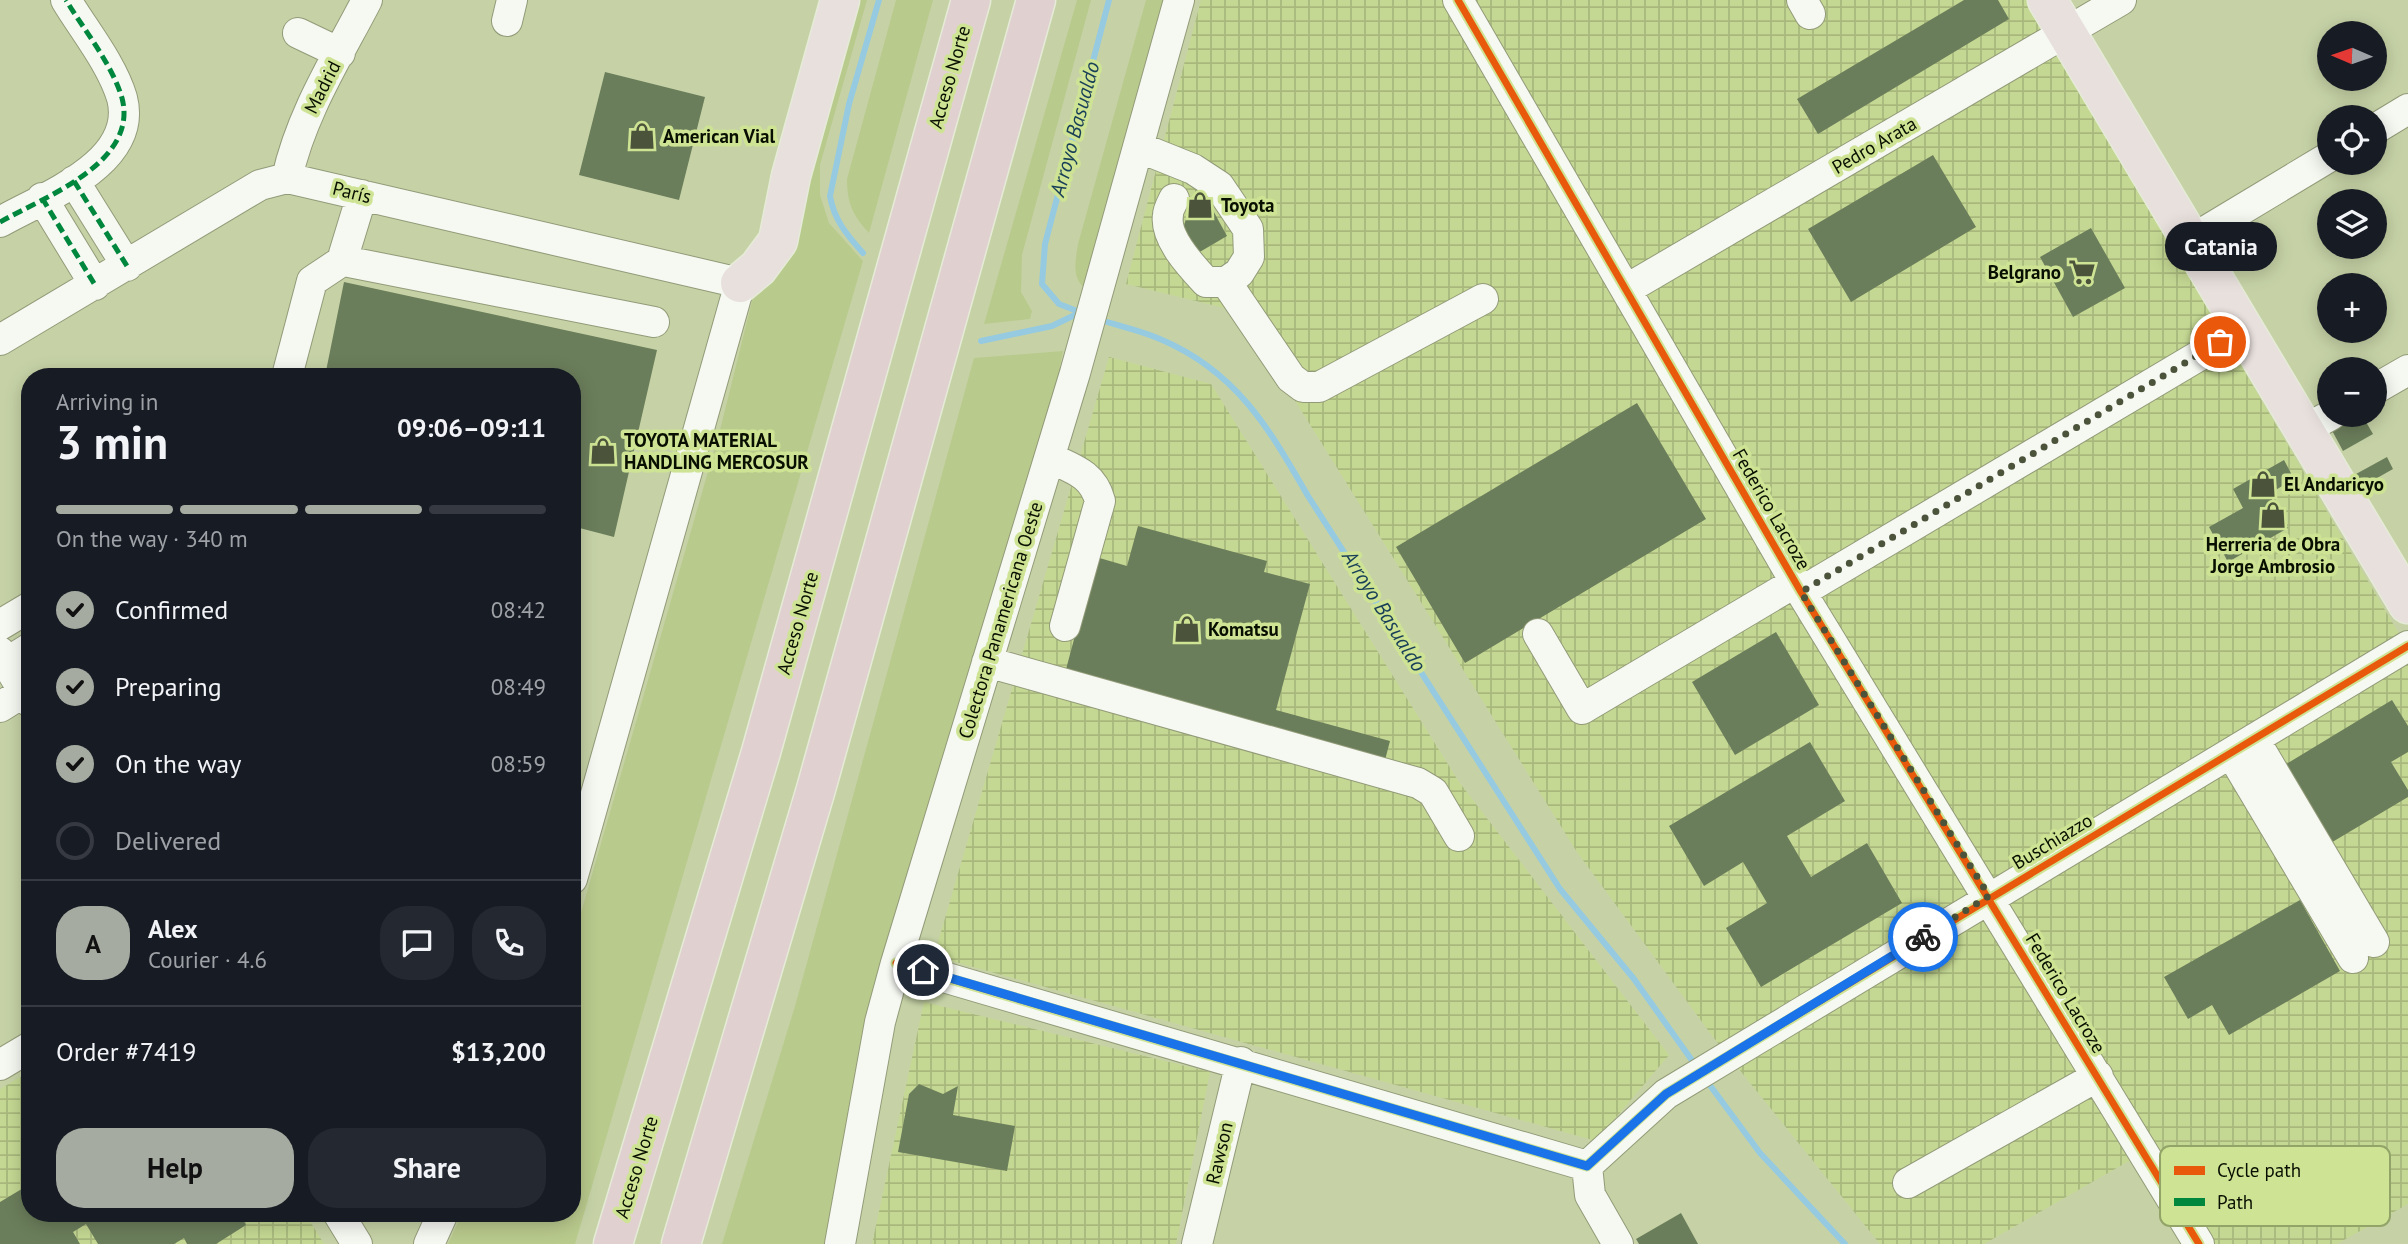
<!DOCTYPE html>
<meta charset="utf-8">
<style>
body{margin:0;font-family:"PT Sans",sans-serif;background:#242831;color:#f1f3f6;height:100vh;display:flex;flex-direction:column;font-size:26px;white-space:nowrap}
*{box-sizing:border-box;margin:0}
p{font-size:23px;color:#9ea1a6}
.icon{flex:none;width:38px;height:38px;fill:none;stroke:currentColor;stroke-width:2;stroke-linecap:round;stroke-linejoin:round}
.map{position:relative;flex:1;overflow:hidden}
.sheet{position:absolute;left:21px;top:368px;width:560px;height:854px;display:flex;flex-direction:column;background:#171b24;border-radius:28px;box-shadow:0 4px 18px #0003}
.sheet>*{flex:none}
.needle{width:46px;rotate:272deg}
.controls{position:absolute;left:2317px;top:21px;display:grid;gap:14px}
.controls a{display:grid;place-items:center;width:70px;height:70px;border-radius:50%;background:#171b24;box-shadow:0 4px 18px #0003;font-size:35px}
.pin{position:absolute;display:grid;place-items:center;width:60px;height:60px;color:#fff;margin:-30px;border:4px solid #fff;border-radius:50%;box-shadow:0 2px 7px #0007}
.courier{position:absolute;display:grid;place-items:center;width:70px;height:70px;margin:-35px;border:5px solid #1a73e8;border-radius:50%;background:#fff;color:#222;box-shadow:0 2px 9px #0007}
.bubble{position:absolute;height:49px;border-radius:24px;background:#171b24;box-shadow:0 4px 18px #0003;font-size:23px;font-weight:700;line-height:49px;text-align:center}
.overview em{font-style:normal;font-weight:700}
.overview div{display:flex;flex-direction:column-reverse}
.overview{display:flex;align-items:center;justify-content:space-between;height:119px;padding:0 35px}
h1{font-size:46px;font-weight:700;line-height:52px}
.bar{display:grid;grid-template-columns:repeat(4,1fr);gap:10px 7px;align-content:center;height:84px;padding:0 35px}
.bar i{height:9px;border-radius:5px;background:#363941}
.bar .current{background:#a6aba1}
.bar p{grid-column:span 4}
.line{display:flex;align-items:center;gap:18px;padding:0 35px;border-top:2px solid #363941}
.line div{flex:1}
.round{display:grid;place-items:center;flex:none;width:74px;height:74px;border-radius:28px;background:#242831}
ol{padding:0 35px;list-style:none}
li{display:flex;align-items:center;gap:21px;height:77px}
li p{margin-inline-start:auto}
li .icon{padding:7px;border-radius:50%;background:#a6aba1;color:#111;stroke-width:4}
li:last-child{color:#9ea1a6}
li i{width:38px;height:38px;border:4px solid #363941;border-radius:50%}
.action{display:flex;gap:14px;margin-top:auto;padding:14px 35px}
.action a{flex:1;height:80px;border-radius:28px;background:#a6aba1;color:#111;font-size:28px;font-weight:700;line-height:80px;text-align:center}
.action a+a{background:#242831;color:#f1f3f6}
.map>svg:first-child{display:block}
</style>
<div class="map">
<svg width="2408" height="1244" viewBox="0 0 2408 1244">
<defs>
<pattern id="industrial-grid" width="8" height="8" patternUnits="userSpaceOnUse" patternTransform="scale(1.75)"><rect width="8" height="8" fill="#c5d893"/><path d="M0 4h8M4 0v8" fill="none" stroke="#a8b87d"/></pattern>
</defs>
<rect width="100%" height="100%" fill="#c6d2a6"/>
<!-- industrial -->
<path fill="url(#industrial-grid)" d="M1201,0H2026L2408,649V1204L2337,1244H2209L2150,1149L1984,1244H1880L1713,1037L1577,852L1289,391L1229,309L1126,284Z
M1109,357L1211,384L1459,782L1669,1055L1596,1141L945,959L936,949Z
M924,1002L1210,1072L1176,1244H872Z
M30,1071V1213H305L324,1244H0V1089Z"/>
<!-- green -->
<path fill="#b9ca8d" d="M845,0H867L820,165V195L829,223L863,261L575,1244H448L462,1213H572V944L720,430L756,285Z
M896,0H933L869,233C853,216 847,203 847,179Z
M1077,0H1091L1022,255L1021,292L1032,311L1030,319L984,324Z
M1146,0H1171L1089,291C1071,281 1075,263 1078,244Z
M1063,351L1045,445L834,1244H722L795,1006L974,358Z"/>
<g fill="none" stroke-linecap="round" stroke-linejoin="round">
<!-- stream -->
<path stroke="#96cae1" stroke-width="6" d="M863,253C847,235 834,220 830,196L849,104L879,0
M1085,314L1059,304L1042,284L1045,244L1109,0
M1098,319C1118,326 1140,330 1160,339C1236,371 1269,428 1308,496L1560,889L1634,979L1696,1066
M981,341L1052,326L1081,312
M1706,1080L1760,1153L1845,1244"/>
</g>
<!-- building -->
<path fill="#6b7e5b" d="M1964,0H1998L2009,19L1818,134L1797,99Z
M605,72L705,97L679,200L579,175Z
M1933,155L1976,227L1851,302L1808,229Z
M1198,183L1227,236L1198,253L1183,228Z
M2238,221L2255,253L2234,264L2219,236Z
M2091,228L2125,288L2073,317L2040,257Z
M344,282L657,350L614,537L572,526V376H325Z
M1637,403L1706,519L1465,663L1396,547Z
M2343,415H2362L2373,434L2343,451L2328,423Z
M2387,457L2393,469L2363,486L2356,474Z
M2284,460L2294,479L2269,494L2288,528L2228,562L2209,527L2243,508L2233,489Z
M1138,526L1267,561L1264,572L1310,584L1276,710L1390,741L1385,760L1065,673L1096,557L1127,566Z
M1776,632L1819,705L1735,755L1692,682Z
M2392,700L2408,726V752L2391,762L2408,790V797L2329,844L2283,766Z
M1810,742L1845,801L1787,836L1811,877L1867,843L1902,903L1761,987L1726,928L1767,903L1743,862L1704,886L1669,826Z
M2300,900L2340,971L2229,1035L2212,1005L2188,1019L2164,977Z
M919,1084L943,1094L958,1086L953,1115L1015,1126L1007,1171L898,1152L909,1094Z
M30,1184V1213H62L66,1219L76,1213H239L246,1225L216,1244H187L184,1238L174,1244H98L86,1224L73,1232L80,1244H0V1202Z
M1681,1213L1698,1244H1639L1636,1239Z"/>
<g fill="none" stroke-linecap="round" stroke-linejoin="round">
<defs>
<path id="minor" d="M1458,0L1801,592L2199,1244
M1802,0L1810,14
M507,21L512,0
M298,33L340,53
M2375,129L2408,109
M1138,147L1193,169L1219,186L1248,229L1249,257L1239,273L1226,282H1206C1192,267 1164,238 1168,215C1168,210 1172,203 1174,199
M287,178C301,114 337,58 367,0
M74,181L127,266
M362,195L344,254L349,262L654,322
M42,198L95,285
M0,222C44,197 139,163 122,98C112,64 84,30 66,0
M2191,240L2329,157
M1226,282L1291,378L1303,387H1319L1483,299
M1627,289L2121,0
M0,340L260,185L287,178L740,283L572,879
M287,376L312,281L345,259
M2375,389L2408,370
M2306,429L2331,415
M1050,458C1073,469 1093,474 1100,501L1065,626
M1801,592L2244,329
M0,625L30,607
M1538,634L1582,709L1796,582
M0,652L30,702
M987,662L1418,783L1433,792L1459,836
M6,663L30,648
M0,707L24,692
M2254,739L2374,942
M2231,753L2353,958
M896,963L1587,1166L1666,1094L2408,646
M0,1065L30,1047
M1587,1166L1590,1195L1618,1244
M1908,1183L2098,1076
M338,1213L357,1244
M429,1244L443,1213
M840,1244L880,1022L896,963L1075,373L1179,0
M1197,1244L1241,1062"/>
<path id="major" d="M2047,0L2408,604
M740,283L758,268L778,241L791,176L840,0"/>
<path id="highway" d="M613,1244L761,752L971,0
M681,1244L816,789L1036,0"/>
</defs>
<!-- minor casing -->
<use href="#minor" stroke="#929b78" stroke-width="32"/>
<!-- major casing -->
<use href="#major" stroke="#e5ebd7" stroke-width="41"/>
<!-- highway casing -->
<use href="#highway" stroke="#e5ebd7" stroke-width="41"/>
<!-- minor -->
<use href="#minor" stroke="#f6f8f2" stroke-width="30"/>
<!-- major -->
<use href="#major" stroke="#e8e0dd" stroke-width="38"/>
<!-- highway -->
<use href="#highway" stroke="#e0d1d0" stroke-width="38"/>
<!-- quiet -->
<path stroke="#00873e" stroke-width="5" stroke-dasharray="10 5" stroke-linecap="butt" d="M74,181L127,266
M42,198L95,285
M0,222C44,197 139,163 122,98C112,64 84,30 66,0"/>
<defs>
<path id="cycleway" d="M1458,0L1801,592L2199,1244
M896,963L1587,1166L1666,1094L2408,646"/>
</defs>
<!-- cycleway casing -->
<use href="#cycleway" stroke="#cee494" stroke-width="11"/>
<!-- cycleway -->
<use href="#cycleway" stroke="#e8590c" stroke-width="7"/>
</g>
<g fill="none" stroke-linecap="round" stroke-linejoin="round">
<!-- done -->
<path stroke="#4b533a" stroke-width="7" stroke-dasharray="0 12.6" d="M1923,937L1989,896L1801,592L2220,342"/>
<!-- route -->
<path stroke="#1a73e8" stroke-width="9" d="M923,970L1587,1166L1666,1094L1923,937"/>
</g>
<!-- icons -->
<defs>
<symbol id="shop-bare" viewBox="-9 -9 18 18"><path d="M-5-2.5h2.3a2.7 3.5 0 0 1 5.4 0H5L5.5 6h-11ZM-1.5-2.5h3a1.5 2.3 0 0 0-3 0Z" fill="#4b533a" stroke="#cee494" stroke-width="2.5" paint-order="stroke"/></symbol>
<symbol id="supermarket-bare" viewBox="-9 -9 18 18"><path d="M-6-5.5h2.5l.6 2H6L4.5 2H-2.5L-4.4-4H-6ZM-1.5 3.2a1.3 1.3 0 1 0 .1 0ZM3 3.2a1.3 1.3 0 1 0 .1 0Z" fill="#4b533a" stroke="#cee494" stroke-width="2.5" paint-order="stroke"/></symbol>
</defs>
<g fill-rule="evenodd">
<use href="#shop-bare" x="623" y="117" width="38" height="38"/>
<use href="#shop-bare" x="1181" y="186" width="38" height="38"/>
<use href="#supermarket-bare" x="2063" y="253" width="38" height="38"/>
<use href="#shop-bare" x="584" y="432" width="38" height="38"/>
<use href="#shop-bare" x="2244" y="465" width="38" height="38"/>
<use href="#shop-bare" x="2254" y="496" width="38" height="38"/>
<use href="#shop-bare" x="1168" y="610" width="38" height="38"/>
</g>
<g text-anchor="middle" stroke-width="7" stroke-linejoin="round" paint-order="stroke">
<!-- street labels -->
<g font-size="19" fill="#090f00" stroke="#cee494">
<text transform="translate(949 77) rotate(-74)" y="7">Acceso Norte</text>
<text transform="translate(322 87) rotate(-63)" y="7">Madrid</text>
<text transform="translate(1874 145) rotate(-30)" y="7">Pedro Arata</text>
<text transform="translate(352 192) rotate(14)" y="7">París</text>
<text transform="translate(1772 509) rotate(60)" y="7">Federico Lacroze</text>
<text transform="translate(1000 620) rotate(-73)" y="7">Colectora Panamericana Oeste</text>
<text transform="translate(797 623) rotate(-74)" y="7">Acceso Norte</text>
<text transform="translate(2052 841) rotate(-31)" y="7">Buschiazzo</text>
<text transform="translate(2066 993) rotate(59)" y="7">Federico Lacroze</text>
<text transform="translate(1219 1153) rotate(-77)" y="7">Rawson</text>
<text transform="translate(636 1167) rotate(-73)" y="7">Acceso Norte</text>
</g>
<!-- poi labels -->
<g font-size="19" font-weight="bold" fill="#090f00" stroke="#cee494" text-anchor="start">
<text x="663" y="143">American Vial</text>
<text x="1221" y="212">Toyota</text>
<text x="2061" y="279" text-anchor="end">Belgrano</text>
<text x="624" y="447">TOYOTA MATERIAL<tspan x="624" dy="22">HANDLING MERCOSUR</tspan></text>
<text x="2284" y="491">El Andaricyo</text>
<text x="2273" y="551" text-anchor="middle">Herreria de Obra<tspan x="2273" dy="22">Jorge Ambrosio</tspan></text>
<text x="1208" y="636">Komatsu</text>
</g>
<!-- water labels -->
<g font-size="21" font-style="italic" fill="#183e58" stroke="#cee494">
<text transform="translate(1075 129) rotate(-75)" y="7">Arroyo Basualdo</text>
<text transform="translate(1384 611) rotate(58)" y="7">Arroyo Basualdo</text>
</g>
</g>
<!-- legend -->
<rect x="2160" y="1146" width="230" height="80" rx="10" fill="#cee494" stroke="#93a468" stroke-width="2"/>
<rect x="2174" y="1166" width="31" height="9" fill="#e8590c"/>
<rect x="2174" y="1198" width="31" height="8" fill="#00873e"/>
<g font-size="19" fill="#090f00">
<text x="2217" y="1177">Cycle path</text>
<text x="2217" y="1209">Path</text>
</g>
</svg>
<div class="controls">
<a><svg class="needle" viewBox="-14 -14 28 28"><path d="M0-13l5 13h-10z" fill="#e53935"/><path d="M0 13l5-13h-10z" fill="#9ea1a6"/></svg></a>
<a><svg class="icon" aria-label="locate" viewBox="0 0 24 24"><circle cx="12" cy="12" r="6"/><path d="M12 2v4M12 18v4M2 12h4M18 12h4"/></svg></a>
<a><svg class="icon" aria-label="layers" viewBox="0 0 24 24"><path d="M12 4l9 5-9 5-9-5zM3 14l9 5 9-5"/></svg></a>
<a>+</a>
<a>−</a>
</div>
<div class="pin" style="left:2220px;top:342px;background:#ea580c"><svg class="icon" aria-label="bag" viewBox="0 0 24 24"><path d="M5 8h14l-1 12H6zM9 8a3 3 0 0 1 6 0"/></svg></div>
<div class="pin" style="left:923px;top:970px;background:#1f2937"><svg class="icon" aria-label="home" viewBox="0 0 24 24"><path d="M3 11l9-7 9 7M6 9v11h12V9"/></svg></div>
<div class="courier" style="left:1923px;top:937px"><svg class="icon" aria-label="bike" viewBox="0 0 24 24"><circle cx="6" cy="16" r="4"/><circle cx="18" cy="16" r="4"/><path d="M6 16l4-8h5l3 8M10 8l3 8H6M13 5h3"/></svg></div>
<div class="bubble" style="left:2165px;top:222px;width:112px">Catania</div>
<section class="sheet">
<div class="overview"><div><h1>3 min</h1><p>Arriving in</p></div><em>09:06–09:11</em></div>
<div class="bar"><i class="current"></i><i class="current"></i><i class="current"></i><i></i><p>On the way · 340 m</p></div>
<ol>
<li><svg class="icon" aria-label="check" viewBox="0 0 24 24"><path d="M5 12l5 5 9-10"/></svg>Confirmed<p>08:42</p></li>
<li><svg class="icon" aria-label="check" viewBox="0 0 24 24"><path d="M5 12l5 5 9-10"/></svg>Preparing<p>08:49</p></li>
<li><svg class="icon" aria-label="check" viewBox="0 0 24 24"><path d="M5 12l5 5 9-10"/></svg>On the way<p>08:59</p></li>
<li><i></i>Delivered</li>
</ol>
<div class="line" style="height:126px"><b class="round" style="background:#a6aba1;color:#111">A</b><div><b>Alex</b><p>Courier · 4.6</p></div><a class="round"><svg class="icon" aria-label="chat" viewBox="0 0 24 24"><path d="M4 5h16v11H9l-5 4z"/></svg></a><a class="round"><svg class="icon" aria-label="phone" viewBox="0 0 24 24"><path d="M5 4h4l2 5-3 2q2 4 5 5l2-3 5 2v4C11 20 4 13 5 4z"/></svg></a></div>
<div class="line" style="height:91px"><div>Order #7419</div><b>$13,200</b></div>
<div class="action"><a>Help</a><a>Share</a></div>
</section>
</div>
